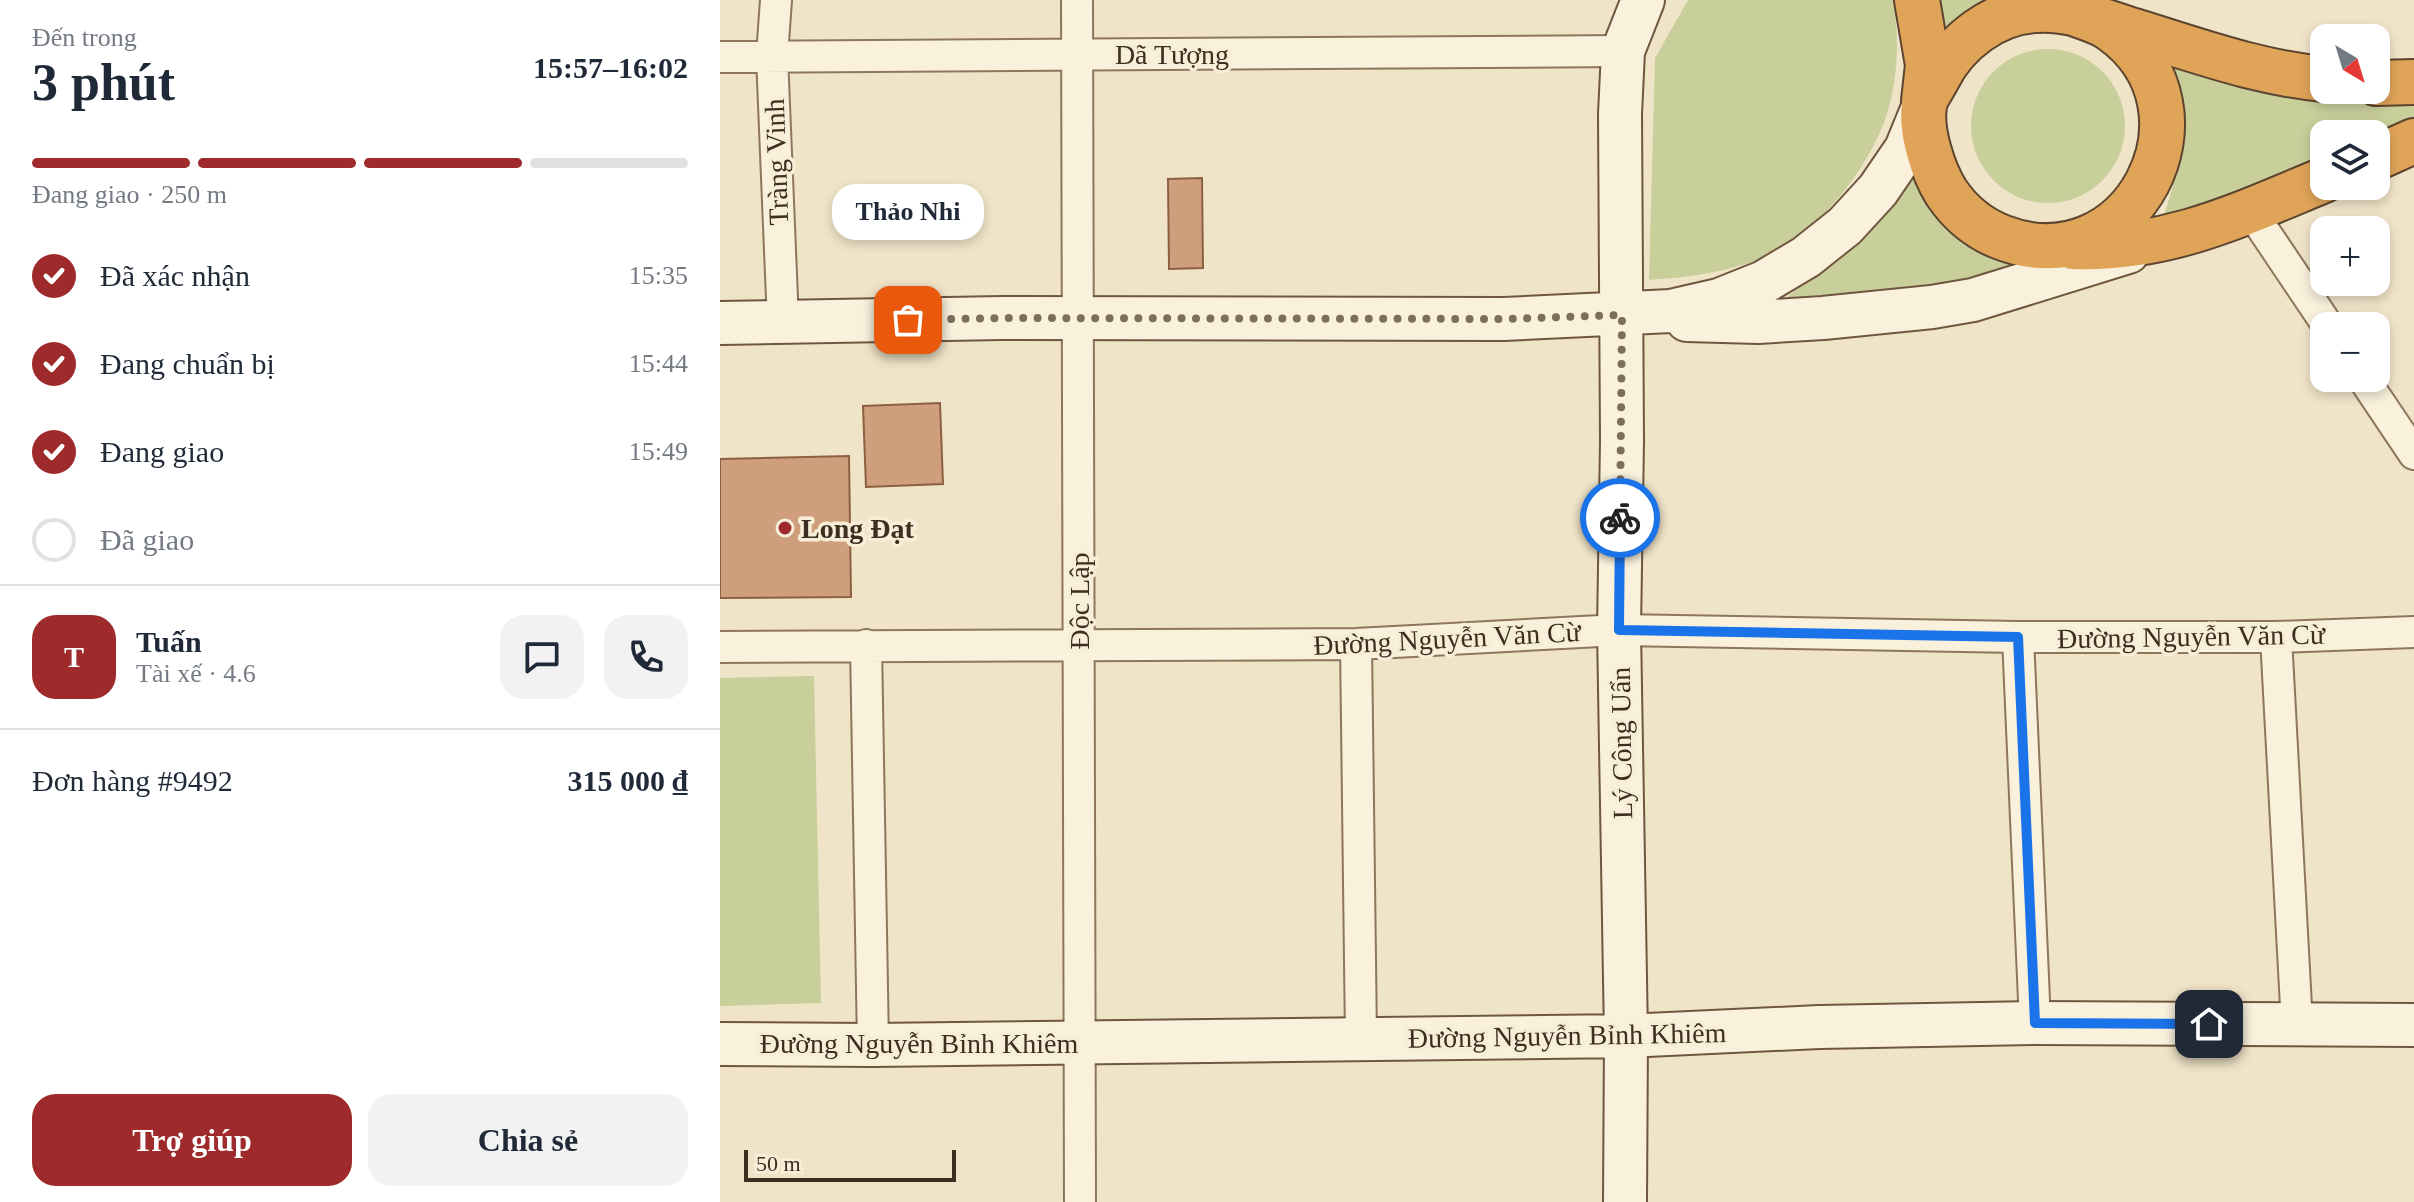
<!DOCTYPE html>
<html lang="vi">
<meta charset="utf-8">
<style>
body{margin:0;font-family:Georgia,serif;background:#f2f2f3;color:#1f2937;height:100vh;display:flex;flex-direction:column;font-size:30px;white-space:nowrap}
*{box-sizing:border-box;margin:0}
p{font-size:26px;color:#747a83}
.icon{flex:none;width:44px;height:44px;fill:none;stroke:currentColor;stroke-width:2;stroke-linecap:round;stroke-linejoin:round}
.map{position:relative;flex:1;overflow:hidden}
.panel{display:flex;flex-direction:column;background:#fff;width:720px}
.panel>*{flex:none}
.needle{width:52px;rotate:142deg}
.controls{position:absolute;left:1590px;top:24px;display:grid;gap:16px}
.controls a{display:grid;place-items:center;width:80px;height:80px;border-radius:16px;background:#fff;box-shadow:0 4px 12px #0003;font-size:40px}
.scale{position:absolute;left:24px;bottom:20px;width:212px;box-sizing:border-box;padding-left:8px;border:4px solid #3d2e20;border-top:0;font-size:22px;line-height:28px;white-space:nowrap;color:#3d2e20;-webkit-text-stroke:6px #f7eed8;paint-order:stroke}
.pin{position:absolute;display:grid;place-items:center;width:68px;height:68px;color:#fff;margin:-34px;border-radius:16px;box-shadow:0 4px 12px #0006}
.courier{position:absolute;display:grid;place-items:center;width:80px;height:80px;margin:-40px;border:6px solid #1a73e8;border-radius:50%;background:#fff;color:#222;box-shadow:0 2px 10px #0007}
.bubble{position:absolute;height:56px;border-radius:24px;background:#fff;box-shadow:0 4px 12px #0003;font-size:26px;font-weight:800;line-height:56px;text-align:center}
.overview em{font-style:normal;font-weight:800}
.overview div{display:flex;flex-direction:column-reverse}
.overview{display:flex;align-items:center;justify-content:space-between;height:136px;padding:0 32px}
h1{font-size:52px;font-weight:800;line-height:60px}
.bar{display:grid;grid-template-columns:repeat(4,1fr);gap:12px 8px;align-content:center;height:96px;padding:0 32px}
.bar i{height:10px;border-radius:6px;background:#e0e1e3}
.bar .current{background:#9e2a2b}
.bar p{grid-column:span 4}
.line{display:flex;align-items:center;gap:20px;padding:0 32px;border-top:2px solid #e0e1e3}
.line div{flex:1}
.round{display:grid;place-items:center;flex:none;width:84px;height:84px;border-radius:24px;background:#f2f2f3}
ol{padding:0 32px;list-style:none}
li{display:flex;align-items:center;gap:24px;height:88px}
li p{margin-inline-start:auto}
li .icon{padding:8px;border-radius:50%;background:#9e2a2b;color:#fff;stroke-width:4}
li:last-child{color:#747a83}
li i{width:44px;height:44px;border:4px solid #e0e1e3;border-radius:50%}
.primary-button{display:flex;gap:16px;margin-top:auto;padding:16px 32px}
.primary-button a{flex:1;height:92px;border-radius:24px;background:#9e2a2b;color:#fff;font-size:32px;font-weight:800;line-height:92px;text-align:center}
.primary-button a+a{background:#f2f2f3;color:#1f2937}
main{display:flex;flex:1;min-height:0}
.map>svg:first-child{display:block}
</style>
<main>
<section class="panel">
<div class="overview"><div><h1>3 phút</h1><p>Đến trong</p></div><em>15:57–16:02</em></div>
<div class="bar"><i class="current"></i><i class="current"></i><i class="current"></i><i></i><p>Đang giao · 250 m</p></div>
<ol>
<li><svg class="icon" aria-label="check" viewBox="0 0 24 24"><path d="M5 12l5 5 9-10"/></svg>Đã xác nhận<p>15:35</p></li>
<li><svg class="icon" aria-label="check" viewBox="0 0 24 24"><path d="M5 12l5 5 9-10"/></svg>Đang chuẩn bị<p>15:44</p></li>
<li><svg class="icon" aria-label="check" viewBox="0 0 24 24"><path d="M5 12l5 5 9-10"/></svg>Đang giao<p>15:49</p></li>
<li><i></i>Đã giao</li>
</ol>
<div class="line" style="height:144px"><b class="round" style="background:#9e2a2b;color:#fff">T</b><div><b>Tuấn</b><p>Tài xế · 4.6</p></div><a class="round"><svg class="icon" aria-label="chat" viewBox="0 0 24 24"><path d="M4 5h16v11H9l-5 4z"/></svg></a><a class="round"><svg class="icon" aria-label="phone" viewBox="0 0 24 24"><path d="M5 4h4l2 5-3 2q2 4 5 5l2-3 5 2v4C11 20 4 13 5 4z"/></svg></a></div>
<div class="line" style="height:104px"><div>Đơn hàng #9492</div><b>315 000 ₫</b></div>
<div class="primary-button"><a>Trợ giúp</a><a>Chia sẻ</a></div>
</section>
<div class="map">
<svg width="1694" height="1202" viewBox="0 0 1694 1202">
<rect width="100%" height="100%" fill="#f0e4c8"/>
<!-- green -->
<path fill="#c9cf9b" d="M968,0H1173C1180,38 1178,83 1165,120C1145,174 1095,236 1042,258C1005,273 968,277 929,280L935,58Z
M1218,0H1289L1226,36L1220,31Z
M1251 126a77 77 0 1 1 154 0a77 77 0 1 1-154 0Z
M1455,67C1533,89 1612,113 1694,101V121L1656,134H1604V160L1440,226C1452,195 1458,167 1458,135C1458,119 1451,78 1455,67Z
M1201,172L1248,234L1294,264C1231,296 1131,297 1060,302C1094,277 1127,253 1156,223C1172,206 1180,183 1201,172Z
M94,676L101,1003L0,1006V678Z"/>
<!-- building -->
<path fill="#cf9f7d" stroke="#8d5f41" stroke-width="2" d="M482,178L483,268L449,269L448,179Z
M220,403L223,484L146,487L143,406Z
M129,456L131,597L0,598V459Z"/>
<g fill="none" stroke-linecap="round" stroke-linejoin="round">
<defs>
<path id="street" d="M56,0L52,56L63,323
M357,0L360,1202
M0,57L903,51
M1530,210L1608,326
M1643,378L1694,454
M1298,637L1315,1023
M1556,637L1577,1025
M636,644L641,1039
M146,645L153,1045
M0,647L636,644L899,630L1298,637H1556L1694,632"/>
<path id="secondary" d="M967,320L1038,322L1103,318L1212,307L1253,300L1408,252
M0,323L282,318L784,319L951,311L999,300L1044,282L1086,257L1125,226L1158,190L1186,149L1204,105
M0,1044L153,1045L906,1036L1099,1027L1315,1023L1694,1025
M905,1202L906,1036L899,630L902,441L900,114L903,51L923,0"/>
<path id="highway" d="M1197,0L1208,65L1204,101
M1354,13C1366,18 1382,22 1392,30C1504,110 1411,288 1281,237C1258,228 1240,213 1226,192C1213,171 1200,131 1204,106C1205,97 1213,87 1217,79C1235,42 1275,11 1317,10C1351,8 1385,22 1417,32C1479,51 1539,73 1604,79
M1656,83L1694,82
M1656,158L1694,141
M1353,247C1448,250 1519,215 1604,180"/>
</defs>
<!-- street casing -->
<use href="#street" stroke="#8d765c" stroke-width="34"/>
<!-- secondary casing -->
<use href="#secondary" stroke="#6f573f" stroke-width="46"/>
<!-- highway casing -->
<use href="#highway" stroke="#5b4430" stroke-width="48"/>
<!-- street -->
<use href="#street" stroke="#faf1dc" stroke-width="30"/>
<!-- secondary -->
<use href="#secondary" stroke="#faf1dc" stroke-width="42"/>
<!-- highway -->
<use href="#highway" stroke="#e0a458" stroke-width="44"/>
</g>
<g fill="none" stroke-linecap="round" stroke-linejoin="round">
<!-- done -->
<path stroke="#7c6e5b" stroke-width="8" stroke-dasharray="0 14.4" d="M188,320L282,318L784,319L902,315L900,518"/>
<!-- route -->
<path stroke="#1a73e8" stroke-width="10" d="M900,518L899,630L1298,637L1315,1023L1489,1024"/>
</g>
<!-- markers -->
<circle fill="#9e2a2b" stroke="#f7eed8" stroke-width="3" cx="65" cy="528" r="8"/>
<g text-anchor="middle" stroke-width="7" stroke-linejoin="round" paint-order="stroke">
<!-- street labels -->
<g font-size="28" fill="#3d2e20" stroke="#f7eed8">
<text x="452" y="64">Dã Tượng</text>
<text transform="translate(56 162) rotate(-92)" y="10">Tràng Vinh</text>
<text transform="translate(359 601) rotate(-90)" y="10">Độc Lập</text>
<text transform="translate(1471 636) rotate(-1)" y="10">Đường Nguyễn Văn Cừ</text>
<text transform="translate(727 638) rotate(-3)" y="10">Đường Nguyễn Văn Cừ</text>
<text transform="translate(901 743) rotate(-91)" y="10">Lý Công Uẩn</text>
<text transform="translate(847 1035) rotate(-1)" y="10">Đường Nguyễn Bỉnh Khiêm</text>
<text x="199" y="1053">Đường Nguyễn Bỉnh Khiêm</text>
</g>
<!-- poi labels -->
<g font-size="28" font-weight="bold" fill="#3d2e20" stroke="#f7eed8" text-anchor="start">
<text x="81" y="538">Long Đạt</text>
</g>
</g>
</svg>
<div class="controls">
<a><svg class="needle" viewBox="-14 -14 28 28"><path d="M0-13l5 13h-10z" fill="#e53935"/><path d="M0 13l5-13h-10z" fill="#747a83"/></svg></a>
<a><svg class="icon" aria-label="layers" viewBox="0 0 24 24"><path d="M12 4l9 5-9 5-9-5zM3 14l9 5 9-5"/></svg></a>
<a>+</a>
<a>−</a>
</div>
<div class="scale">50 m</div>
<div class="pin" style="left:188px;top:320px;background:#ea580c"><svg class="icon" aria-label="bag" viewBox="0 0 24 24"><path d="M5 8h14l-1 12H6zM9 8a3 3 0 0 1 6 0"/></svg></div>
<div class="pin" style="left:1489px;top:1024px;background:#1f2937"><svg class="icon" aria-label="home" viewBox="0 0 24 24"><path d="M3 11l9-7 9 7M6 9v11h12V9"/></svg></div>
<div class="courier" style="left:900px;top:518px"><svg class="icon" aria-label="bike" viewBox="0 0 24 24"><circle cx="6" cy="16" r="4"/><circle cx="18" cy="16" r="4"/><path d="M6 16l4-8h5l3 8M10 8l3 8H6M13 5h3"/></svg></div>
<div class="bubble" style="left:112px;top:184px;width:152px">Thảo Nhi</div>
</div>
</main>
